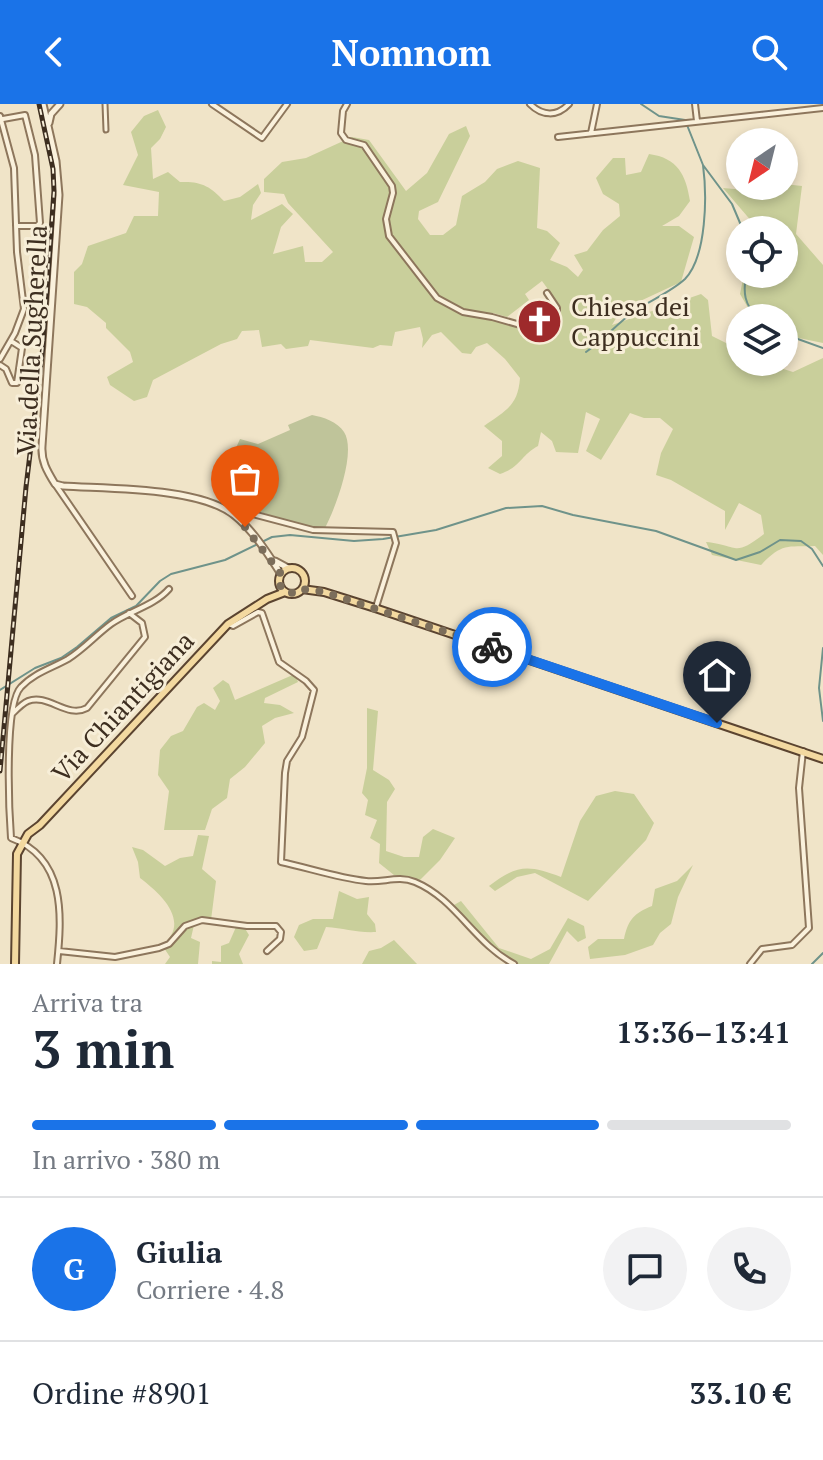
<!DOCTYPE html>
<html lang="it">
<meta charset="utf-8">
<style>
body{margin:0;font-family:"PT Serif",serif;background:#f2f2f3;color:#1f2937;height:100vh;display:flex;flex-direction:column;font-size:30px;white-space:nowrap}
*{box-sizing:border-box;margin:0}
p{font-size:26px;color:#747a83}
.icon{flex:none;width:44px;height:44px;fill:none;stroke:currentColor;stroke-width:2;stroke-linecap:round;stroke-linejoin:round}
.map{position:relative;height:860px;overflow:hidden}
.panel{display:flex;flex-direction:column;background:#fff;flex:1}
.panel>*{flex:none}
.needle{width:52px;rotate:215deg}
.tools{position:absolute;left:726px;top:24px;display:grid;gap:16px}
.tools a{display:grid;place-items:center;width:72px;height:72px;border-radius:50%;background:#fff;box-shadow:0 4px 12px #0003;font-size:40px}
.pin{position:absolute;display:grid;place-items:center;width:68px;height:68px;color:#fff;margin:-82px -34px;border-radius:50% 50% 50% 0;rotate:-45deg;box-shadow:0 0 8px #0007}
.pin .icon{rotate:45deg}
.courier{position:absolute;display:grid;place-items:center;width:80px;height:80px;margin:-40px;border:6px solid #1a73e8;border-radius:50%;background:#fff;color:#222;box-shadow:0 2px 10px #0007}
.summary em{font-style:normal;font-weight:800}
.summary div{display:flex;flex-direction:column-reverse}
.summary{display:flex;align-items:center;justify-content:space-between;height:136px;padding:0 32px}
h1{font-size:52px;font-weight:800;line-height:60px}
.bar{display:grid;grid-template-columns:repeat(4,1fr);gap:12px 8px;align-content:center;height:96px;padding:0 32px}
.bar i{height:10px;border-radius:6px;background:#e0e1e3}
.bar .on{background:#1a73e8}
.bar p{grid-column:span 4}
.line{display:flex;align-items:center;gap:20px;padding:0 32px;border-top:2px solid #e0e1e3}
.line div{flex:1}
.round{display:grid;place-items:center;flex:none;width:84px;height:84px;border-radius:42px;background:#f2f2f3}
header{display:flex;justify-content:space-between;align-items:center;height:104px;padding:0 32px;background:#1a73e8;color:#fff;font-size:36px;font-weight:800}
.map>svg:first-child{display:block}
</style>
<header><svg class="icon" aria-label="back" viewBox="0 0 24 24"><path d="M15 5l-7 7 7 7"/></svg>Nomnom<svg class="icon" aria-label="search" viewBox="0 0 24 24"><circle cx="10" cy="10" r="6"/><path d="M15 15l6 6"/></svg></header>
<div class="map">
<svg width="823" height="860" viewBox="0 0 823 860">
<rect width="100%" height="100%" fill="#f0e4c8"/>
<!-- green -->
<path fill="#c9cf9b" fill-rule="evenodd" d="M158,6L166,23L160,35L151,44L153,75L168,68L180,78C201,77 210,82 224,97L240,93L258,80L261,89L253,101L251,116L282,100L293,110L281,123L273,150L303,142L305,158H322L333,148L288,99L284,90L264,88V75L282,58L306,54L352,33L369,36L406,87L427,69L449,30L466,22L470,32L438,98L419,107L418,115L430,131H443L456,121L462,92L485,78L497,65L518,57L540,64L537,124L547,127L560,139L550,156L567,163L578,173L583,166L574,151L587,147L603,126L620,112L619,100L603,90L596,74L613,54H625L626,71L641,68L649,50C678,54 686,71 690,97L679,112L662,122H679L694,133L681,178L621,206L612,221L701,190L708,196L712,232L740,246V258H761L793,268L823,254V451L815,442C786,443 782,439 761,461L712,451L706,438C739,441 733,454 764,430L761,411L739,399L725,426V407L671,376L656,371L661,349L673,325L660,314H644L630,309L601,356L586,347L600,315L586,308L578,349L556,348L552,337L541,328L538,342C520,352 521,363 500,370L488,364L502,352V337L484,322C506,306 518,302 520,274L505,255L487,239L476,243L471,250L462,249L441,228L432,231L422,244L423,235L420,223L395,228L392,242L380,241L373,244L310,236L308,242L286,245L281,240L262,243L259,226L242,227L237,235L221,240L153,276L147,293L134,297L110,281L107,273L133,258L130,248L106,224V219L87,203L74,200V168L82,160L88,142L126,129L134,112H158L159,88L123,81L138,51L131,28L144,12ZM542,177L561,203L560,214L535,233L513,219L490,214L493,209L507,213L529,196L525,190Z
M784,80L802,82L796,130L823,161V239L784,231V214H754L740,190L744,170H784V126H752L753,119L723,84L757,87Z
M295,570L298,578L265,594L264,599L280,601L294,609L275,614L262,622L265,639L245,663L230,675L227,694L212,705L205,726H164L169,687L158,671L160,646L171,632L183,627L197,603L204,599L215,606L220,597L213,584L223,576L229,580L235,596Z
M367,604L378,607L373,666L389,676L395,685L387,698L386,747L404,753H419L423,733L433,725L455,734L440,756L420,776L394,771L379,759L380,740L370,734L377,716L365,711L368,696L362,689L367,664Z
M615,687L634,690L654,719L646,736L588,797L535,769L517,773L495,787L489,782C517,760 529,761 561,773L580,717L596,692Z
M198,731L209,732L202,765L216,777L211,816L194,821L191,834L200,838L198,860H165L170,853L162,841C192,818 160,789 140,774L138,758L132,743L143,746L165,762L180,754L193,752Z
M693,761L678,793L671,820L660,829L653,841L625,851L590,855L588,843L598,835H624C628,816 634,809 652,802L655,785L677,777Z
M339,787L357,795L369,793L367,810L375,820L376,828C357,829 344,824 326,823L317,845L304,847L294,833L299,821L313,815H333Z
M461,797L499,844L531,855L550,845L568,814L584,822L586,834L578,838L567,827L549,860H510L486,840L454,801Z
M236,823H244L249,831L239,850L243,860H212V857L221,858V842L229,839Z
M394,836L417,860H362L369,847L381,844Z"/>
<!-- cemetery -->
<path fill="#bfc49a" d="M312,311C323,313 338,318 344,328C357,348 335,405 325,424L313,425L223,396L228,379L221,377L240,335L258,340L290,326L288,321Z"/>
<g fill="none" stroke-linecap="round" stroke-linejoin="round">
<!-- stream -->
<path stroke="#6f938a" stroke-width="2" d="M641,0L659,12L685,16L703,61L732,100L743,126
M746,170C743,189 744,200 758,214
M784,230L823,244
M586,248C603,236 616,221 633,208C649,197 671,188 685,175C707,152 707,91 703,61
M823,544L819,584L823,617
M0,586L35,564L61,554L77,543L111,514L136,502L160,477L171,470L225,456L272,433L290,431L354,437L383,435L436,426L506,404L542,402L573,411L656,427L736,456L760,448L780,436L801,437L812,445L823,462
M812,860L823,849"/>
<defs>
<path id="pedestrian" d="M105,0L106,26"/>
<path id="minor" d="M212,0L262,34L287,0
M347,0L343,7L341,29L346,36L364,41L392,82L393,89L386,115L389,132L437,194L463,208L492,213L538,226L557,212V204L547,189
M530,0C542,12 557,13 569,0
M695,0L697,17
M0,12L14,64L17,148L24,205L15,229L0,255
M3,15L25,11L35,51L40,119L37,122H16
M591,29L597,0
M558,33L823,4
M0,261L6,265L12,279H17L22,244L11,237
M55,380L132,492
M234,411L241,407L313,426L393,428L396,439L376,503
M228,520L233,522L258,508L262,509L279,558L306,577L314,586L302,633L287,657L285,669L281,758C309,764 338,774 366,777C383,779 398,771 415,778C456,795 474,839 514,860
M13,609C17,605 23,599 28,597C48,589 67,615 87,604L145,533L142,519L129,509
M59,847L115,853L159,844L169,840L185,822L202,816L247,822H276L281,828L280,835L267,847
M57,860C62,812 66,754 11,734C9,707 4,600 21,583C34,569 52,564 68,555C84,545 96,531 111,520C129,507 154,502 169,485
M750,860L762,845L792,841L809,824L799,684L803,647"/>
<path id="tertiary" d="M43,0L56,57L59,91L42,342C41,357 47,367 55,380L63,382C108,385 199,383 234,411C253,426 268,450 281,470
M49,19L51,10L60,0
M275,457L288,464"/>
<path id="primary" d="M279 477a13 13 0 1 1 26 0a13 13 0 1 1-26 0Z
M302,485L324,488L375,504L823,655
M15,860L17,750L28,730L40,721L228,520L267,495L285,488"/>
</defs>
<!-- pedestrian casing -->
<use href="#pedestrian" stroke="#8d765c" stroke-width="7"/>
<!-- minor casing -->
<use href="#minor" stroke="#8d765c" stroke-width="8"/>
<!-- tertiary casing -->
<use href="#tertiary" stroke="#8d765c" stroke-width="9"/>
<!-- primary casing -->
<use href="#primary" stroke="#5b4430" stroke-width="10"/>
<!-- pedestrian -->
<use href="#pedestrian" stroke="#faf1dc" stroke-width="3"/>
<!-- minor -->
<use href="#minor" stroke="#faf1dc" stroke-width="4"/>
<!-- tertiary -->
<use href="#tertiary" stroke="#faf1dc" stroke-width="5"/>
<!-- primary -->
<use href="#primary" stroke="#f3d9a0" stroke-width="6"/>
<defs>
<path id="rail" d="M0,667L26,383L43,242L54,87L53,65L39,0"/>
</defs>
<!-- rail casing -->
<use href="#rail" stroke="#3d2e20" stroke-width="5"/>
<!-- rail -->
<use href="#rail" stroke="#f7eed8" stroke-width="2" stroke-dasharray="6" stroke-linecap="butt"/>
</g>
<g fill="none" stroke-linecap="round" stroke-linejoin="round">
<!-- done -->
<path stroke="#7c6e5b" stroke-width="8" stroke-dasharray="0 14.4" d="M245,423L281,470L279,480L285,488L296,489L302,485L324,488L492,543"/>
<!-- route -->
<path stroke="#1a73e8" stroke-width="10" d="M492,543L717,619"/>
</g>
<!-- icons -->
<defs>
<symbol id="church-disc" viewBox="-11 -11 22 22"><circle r="9.5" fill="#9e2a2b" stroke="#f7eed8"/><path d="M-1.2-6h2.4v3.5h3.3v2.4h-3.3V6h-2.4V-.1h-3.3v-2.4h3.3Z" fill="#fff"/></symbol>
</defs>
<g fill-rule="evenodd">
<use href="#church-disc" x="514" y="192" width="51" height="51"/>
</g>
<g text-anchor="middle" stroke-width="6" stroke-linejoin="round" paint-order="stroke">
<!-- poi labels -->
<g font-size="26" fill="#3d2e20" stroke="#f7eed8" text-anchor="start">
<text x="571" y="212">Chiesa dei<tspan x="571" dy="30">Cappuccini</tspan></text>
</g>
<!-- street labels -->
<g font-size="26" fill="#3d2e20" stroke="#f7eed8">
<text transform="translate(32 236) rotate(-87)" y="9">Via della Sugherella</text>
<text transform="translate(123 603) rotate(-47)" y="9">Via Chiantigiana</text>
</g>
</g>
</svg>
<div class="tools">
<a><svg class="needle" viewBox="-14 -14 28 28"><path d="M0-13l5 13h-10z" fill="#e53935"/><path d="M0 13l5-13h-10z" fill="#747a83"/></svg></a>
<a><svg class="icon" aria-label="locate" viewBox="0 0 24 24"><circle cx="12" cy="12" r="6"/><path d="M12 2v4M12 18v4M2 12h4M18 12h4"/></svg></a>
<a><svg class="icon" aria-label="layers" viewBox="0 0 24 24"><path d="M12 4l9 5-9 5-9-5zM3 14l9 5 9-5"/></svg></a>
</div>
<div class="pin" style="left:245px;top:423px;background:#ea580c"><svg class="icon" aria-label="bag" viewBox="0 0 24 24"><path d="M5 8h14l-1 12H6zM9 8a3 3 0 0 1 6 0"/></svg></div>
<div class="pin" style="left:717px;top:619px;background:#1f2937"><svg class="icon" aria-label="home" viewBox="0 0 24 24"><path d="M3 11l9-7 9 7M6 9v11h12V9"/></svg></div>
<div class="courier" style="left:492px;top:543px"><svg class="icon" aria-label="bike" viewBox="0 0 24 24"><circle cx="6" cy="16" r="4"/><circle cx="18" cy="16" r="4"/><path d="M6 16l4-8h5l3 8M10 8l3 8H6M13 5h3"/></svg></div>
</div>
<section class="panel">
<div class="summary"><div><h1>3 min</h1><p>Arriva tra</p></div><em>13:36–13:41</em></div>
<div class="bar"><i class="on"></i><i class="on"></i><i class="on"></i><i></i><p>In arrivo · 380 m</p></div>
<div class="line" style="height:144px"><b class="round" style="background:#1a73e8;color:#fff">G</b><div><b>Giulia</b><p>Corriere · 4.8</p></div><a class="round"><svg class="icon" aria-label="chat" viewBox="0 0 24 24"><path d="M4 5h16v11H9l-5 4z"/></svg></a><a class="round"><svg class="icon" aria-label="phone" viewBox="0 0 24 24"><path d="M5 4h4l2 5-3 2q2 4 5 5l2-3 5 2v4C11 20 4 13 5 4z"/></svg></a></div>
<div class="line" style="height:104px"><div>Ordine #8901</div><b>33.10 €</b></div>
</section>
